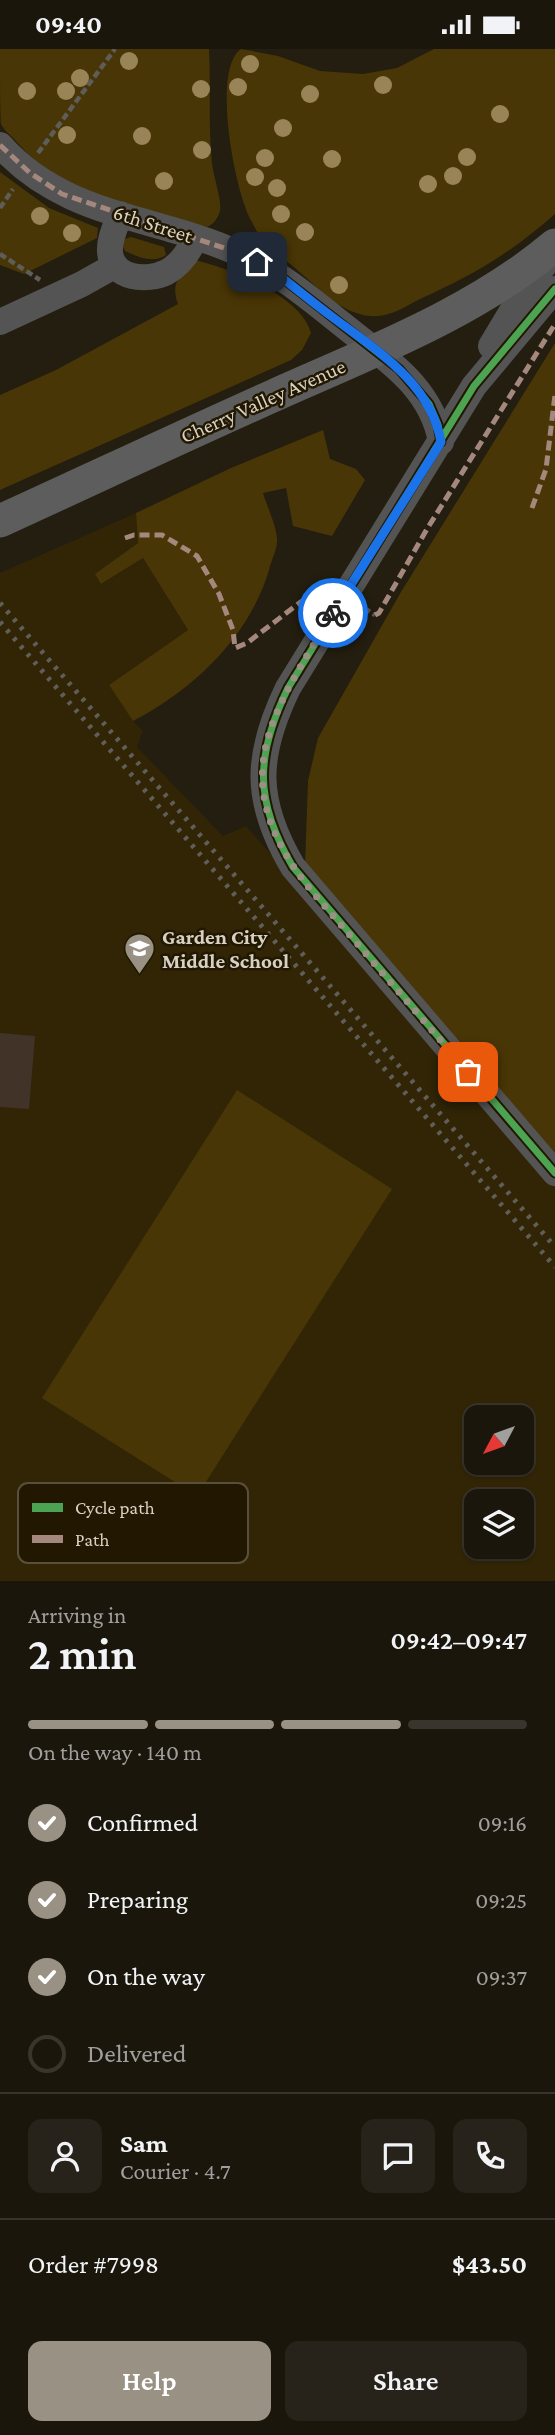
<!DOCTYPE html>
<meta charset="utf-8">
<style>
body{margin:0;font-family:"Crimson Pro",serif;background:#28231a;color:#f1f3f6;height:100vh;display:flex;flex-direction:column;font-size:26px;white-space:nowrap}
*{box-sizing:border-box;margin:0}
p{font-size:23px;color:#a09f9d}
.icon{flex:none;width:38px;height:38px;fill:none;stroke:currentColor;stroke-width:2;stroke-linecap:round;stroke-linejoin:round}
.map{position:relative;height:1532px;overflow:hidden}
.side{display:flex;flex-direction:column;background:#1b160c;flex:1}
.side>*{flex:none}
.needle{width:46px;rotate:229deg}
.fabs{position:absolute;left:464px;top:1356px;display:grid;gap:14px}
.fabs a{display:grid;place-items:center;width:70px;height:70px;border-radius:14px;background:#1b160c;box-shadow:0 2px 5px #0004,0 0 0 2px #39352d;font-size:35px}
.pin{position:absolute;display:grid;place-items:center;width:60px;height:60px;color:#fff;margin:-30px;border-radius:14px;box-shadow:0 4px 10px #0006}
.courier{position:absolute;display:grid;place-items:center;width:70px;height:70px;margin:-35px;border:5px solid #1a73e8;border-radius:50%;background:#fff;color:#222;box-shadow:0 2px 9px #0007}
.head em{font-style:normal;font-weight:600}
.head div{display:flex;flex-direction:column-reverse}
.head{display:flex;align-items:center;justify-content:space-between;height:119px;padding:0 28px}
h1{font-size:46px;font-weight:600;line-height:52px}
.bar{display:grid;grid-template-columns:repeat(4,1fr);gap:10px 7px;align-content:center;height:84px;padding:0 28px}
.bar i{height:9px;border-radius:5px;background:#39352d}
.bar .on{background:#999284}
.bar p{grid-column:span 4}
.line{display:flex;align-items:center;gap:18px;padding:0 28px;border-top:2px solid #39352d}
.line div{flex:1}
.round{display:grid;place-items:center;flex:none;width:74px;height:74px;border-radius:14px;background:#28231a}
ol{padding:0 28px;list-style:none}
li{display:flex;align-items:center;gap:21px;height:77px}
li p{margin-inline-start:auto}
li .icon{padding:7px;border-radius:50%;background:#999284;color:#fff;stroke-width:4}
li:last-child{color:#a09f9d}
li i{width:38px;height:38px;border:4px solid #39352d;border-radius:50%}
.button{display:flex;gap:14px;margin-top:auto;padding:14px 28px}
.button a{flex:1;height:80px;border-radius:14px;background:#999284;color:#fff;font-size:28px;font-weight:600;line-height:80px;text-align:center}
.button a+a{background:#28231a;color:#f1f3f6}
.status{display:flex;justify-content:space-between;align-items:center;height:49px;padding:0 35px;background:#1b160c;direction:ltr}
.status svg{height:19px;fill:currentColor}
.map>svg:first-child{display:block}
</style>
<div class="status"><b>09:40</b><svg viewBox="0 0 49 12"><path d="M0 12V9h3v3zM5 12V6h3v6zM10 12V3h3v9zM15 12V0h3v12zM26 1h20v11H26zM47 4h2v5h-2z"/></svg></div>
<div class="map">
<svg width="555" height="1532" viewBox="0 0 555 1532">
<rect width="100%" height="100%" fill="#241e10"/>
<!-- built -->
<path fill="#312506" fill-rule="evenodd" d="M136,464L138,494L96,526L102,535L143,509L188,581L109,636L133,672L143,682L137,698L223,787L246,777L555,1129V1532H0V524ZM476,1368H522V1414H476ZM476,1452H522V1498H476Z"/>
<!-- green -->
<path fill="#493606" d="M0,0H209C211,38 208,76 212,114C213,127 222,150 220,162C218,169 214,175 207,178C142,159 61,146 15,91C10,86 4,81 1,75C0,64 0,15 0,0Z
M241,0L278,7L320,22L363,25L397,19L434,0H555V165C511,204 473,226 420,250C404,258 389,269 370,267C339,264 318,238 295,219C286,211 274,205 266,196C260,189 256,181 252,173C235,145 211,20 241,0Z
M0,123L49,159L98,179L97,189L24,225L0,216Z
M131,188L164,198L166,206C153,215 138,208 125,202L122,195L125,190Z
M195,211C231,220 300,246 311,284L302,301L291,311L0,441V346L56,321L178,255C170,233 180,226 195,211Z
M555,294V1111L305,817L308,732L318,689L401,543Z
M323,381L330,410L356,420L365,431L332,487L293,477L286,439L263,444C267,458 276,475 277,490C278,499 271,512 269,521C249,588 194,640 133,672L109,636L188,581L143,509L101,535L95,525L138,494L136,464L231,419Z
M237,1041L392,1140L197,1447L42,1349Z"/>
<!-- building -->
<path fill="#413327" d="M0,984L35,987L29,1060L0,1058Z"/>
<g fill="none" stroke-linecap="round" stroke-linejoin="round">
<!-- path -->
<path stroke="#5e5d5a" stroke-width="4.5" stroke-dasharray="7 3.5" stroke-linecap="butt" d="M38,104L115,0
M0,159L13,140
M0,205L40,231
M302,552L313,559
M364,559L375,566"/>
<!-- minor -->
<path stroke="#545455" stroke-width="26" d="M0,96C66,170 156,166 240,205C285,226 323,261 362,291C398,318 433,346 441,393
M120,165C116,177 109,190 110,203C112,230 147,233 167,223C181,215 189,203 195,189
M555,240L474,337L288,639C255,707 254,752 293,818L555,1124
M0,273L82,235L114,217
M491,297L521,247L549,210"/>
<!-- major -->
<path stroke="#5c5d5c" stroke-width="33" d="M0,472C92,430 183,387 275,346C371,303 474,264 555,196"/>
<!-- rail -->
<path stroke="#605e59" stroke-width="5" stroke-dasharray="3.5 7" stroke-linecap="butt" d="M0,554L555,1198
M0,573L555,1218"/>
<!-- quiet -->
<path stroke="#a5887d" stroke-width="5" stroke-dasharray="10 5" stroke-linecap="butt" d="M0,96L30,124L62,145L239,204
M532,459L546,420L555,346
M125,489L134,486H162L197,507L219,545L233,581L235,599L247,594L302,552
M375,566L379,564L427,480L555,275"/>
<defs>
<path id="cycleway" d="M239,204L276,224L399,320L429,355L438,376L441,393
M555,240L474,337L288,639C255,707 254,752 293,818L555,1124"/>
</defs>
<!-- cycleway casing -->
<use href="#cycleway" stroke="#221801" stroke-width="11"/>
<!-- cycleway -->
<use href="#cycleway" stroke="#4ca352" stroke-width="7"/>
</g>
<!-- trees -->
<g fill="#998458">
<circle cx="129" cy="12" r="9"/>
<circle cx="250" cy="15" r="9"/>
<circle cx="80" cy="29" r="9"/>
<circle cx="383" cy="36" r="9"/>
<circle cx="238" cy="38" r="9"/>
<circle cx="201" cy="40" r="9"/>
<circle cx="27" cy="42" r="9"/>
<circle cx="66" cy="42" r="9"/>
<circle cx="310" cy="45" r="9"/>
<circle cx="500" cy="65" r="9"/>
<circle cx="283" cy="79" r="9"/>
<circle cx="67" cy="86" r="9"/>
<circle cx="142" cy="87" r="9"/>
<circle cx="202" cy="101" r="9"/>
<circle cx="467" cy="108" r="9"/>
<circle cx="265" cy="109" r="9"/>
<circle cx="332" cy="110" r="9"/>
<circle cx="453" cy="127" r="9"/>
<circle cx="255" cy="128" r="9"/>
<circle cx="164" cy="132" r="9"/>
<circle cx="428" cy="135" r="9"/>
<circle cx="277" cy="139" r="9"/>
<circle cx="281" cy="165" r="9"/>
<circle cx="40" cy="167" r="9"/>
<circle cx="305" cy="183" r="9"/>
<circle cx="72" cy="184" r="9"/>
<circle cx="339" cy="236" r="9"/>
</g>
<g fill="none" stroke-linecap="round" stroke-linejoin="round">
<!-- done -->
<path stroke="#999284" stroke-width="7" stroke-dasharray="0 12.6" d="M333,564C270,667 223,731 310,840L468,1023"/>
<!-- route -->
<path stroke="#1a73e8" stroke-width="9" d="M257,213L276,224C294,238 312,253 331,267C376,301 431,334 441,393L333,564"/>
</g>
<!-- icons -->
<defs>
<symbol id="school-pin" viewBox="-11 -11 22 30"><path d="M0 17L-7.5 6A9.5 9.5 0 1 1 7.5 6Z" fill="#999284" stroke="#221801"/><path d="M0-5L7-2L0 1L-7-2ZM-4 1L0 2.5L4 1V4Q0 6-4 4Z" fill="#fff"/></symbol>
</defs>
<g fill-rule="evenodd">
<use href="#school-pin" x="122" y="882" width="35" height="47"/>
</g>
<g text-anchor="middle" stroke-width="5" stroke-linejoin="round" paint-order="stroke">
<!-- street labels -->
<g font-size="21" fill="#d8d1c3" stroke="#221801">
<text transform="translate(153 175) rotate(18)" y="7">6th Street</text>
<text transform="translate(263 352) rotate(-24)" y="7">Cherry Valley Avenue</text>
</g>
<!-- poi labels -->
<g font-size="21" font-weight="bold" fill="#d8d1c3" stroke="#221801" text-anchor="start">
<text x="162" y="895">Garden City<tspan x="162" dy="24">Middle School</tspan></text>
</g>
</g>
<!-- legend -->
<rect x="18" y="1434" width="230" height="80" rx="10" fill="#221801" stroke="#59503b" stroke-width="2"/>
<rect x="32" y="1454" width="31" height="9" fill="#4ca352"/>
<rect x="32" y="1486" width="31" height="8" fill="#a5887d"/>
<g font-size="19" fill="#d8d1c3">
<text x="75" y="1465">Cycle path</text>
<text x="75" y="1497">Path</text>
</g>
</svg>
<div class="fabs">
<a><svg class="needle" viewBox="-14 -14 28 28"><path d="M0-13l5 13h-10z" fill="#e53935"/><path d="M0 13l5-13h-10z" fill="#a09f9d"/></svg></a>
<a><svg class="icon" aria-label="layers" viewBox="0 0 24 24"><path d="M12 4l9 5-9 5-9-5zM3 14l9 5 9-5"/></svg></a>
</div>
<div class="pin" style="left:468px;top:1023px;background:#ea580c"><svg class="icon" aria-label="bag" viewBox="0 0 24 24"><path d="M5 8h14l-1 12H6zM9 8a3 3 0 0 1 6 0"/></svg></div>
<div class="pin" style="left:257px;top:213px;background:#1f2937"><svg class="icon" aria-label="home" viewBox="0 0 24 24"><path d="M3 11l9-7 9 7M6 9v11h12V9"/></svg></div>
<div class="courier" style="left:333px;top:564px"><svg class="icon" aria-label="bike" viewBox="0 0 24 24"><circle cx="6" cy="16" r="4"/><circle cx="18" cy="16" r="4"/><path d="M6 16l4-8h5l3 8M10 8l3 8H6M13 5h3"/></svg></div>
</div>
<section class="side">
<div class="head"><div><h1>2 min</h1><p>Arriving in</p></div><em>09:42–09:47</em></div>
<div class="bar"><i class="on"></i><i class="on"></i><i class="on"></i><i></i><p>On the way · 140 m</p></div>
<ol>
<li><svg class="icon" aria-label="check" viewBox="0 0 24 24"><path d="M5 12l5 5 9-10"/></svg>Confirmed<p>09:16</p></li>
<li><svg class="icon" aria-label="check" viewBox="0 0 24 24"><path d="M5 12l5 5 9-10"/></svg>Preparing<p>09:25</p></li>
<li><svg class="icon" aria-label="check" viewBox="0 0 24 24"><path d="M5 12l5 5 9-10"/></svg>On the way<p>09:37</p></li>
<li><i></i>Delivered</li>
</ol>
<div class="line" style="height:126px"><a class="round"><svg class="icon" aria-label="person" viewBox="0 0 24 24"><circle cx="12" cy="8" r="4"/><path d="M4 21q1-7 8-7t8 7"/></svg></a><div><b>Sam</b><p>Courier · 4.7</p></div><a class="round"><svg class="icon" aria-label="chat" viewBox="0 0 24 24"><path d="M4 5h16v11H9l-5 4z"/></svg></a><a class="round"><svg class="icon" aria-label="phone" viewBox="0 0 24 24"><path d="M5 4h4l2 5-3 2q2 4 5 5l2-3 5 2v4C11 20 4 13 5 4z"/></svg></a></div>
<div class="line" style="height:91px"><div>Order #7998</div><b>$43.50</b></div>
<div class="button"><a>Help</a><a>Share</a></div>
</section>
